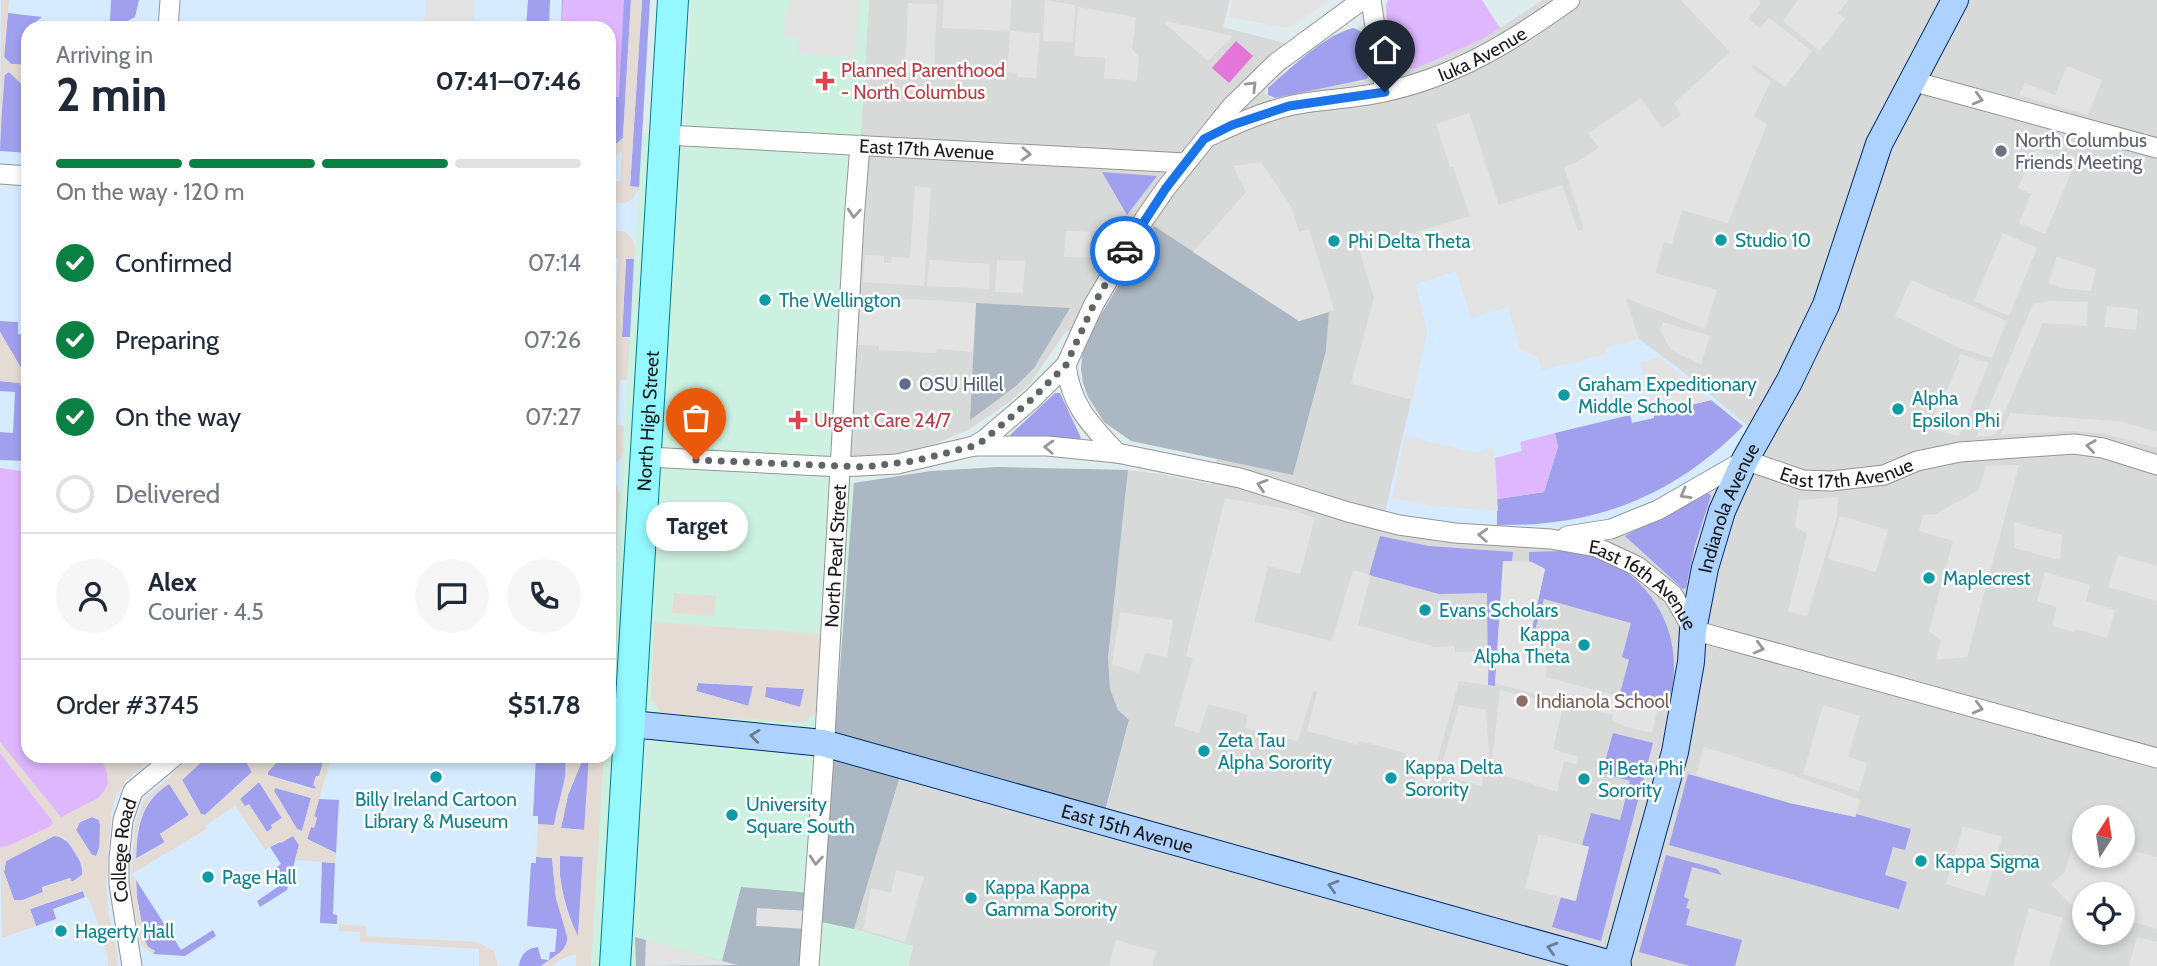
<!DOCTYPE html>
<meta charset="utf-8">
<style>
body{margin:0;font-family:Cabin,sans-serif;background:#f6f6f7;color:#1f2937;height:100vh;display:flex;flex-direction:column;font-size:26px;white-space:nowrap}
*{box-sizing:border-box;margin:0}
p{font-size:23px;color:#747a83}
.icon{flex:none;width:38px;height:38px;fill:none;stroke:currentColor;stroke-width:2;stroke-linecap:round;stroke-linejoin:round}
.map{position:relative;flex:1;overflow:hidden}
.panel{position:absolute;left:21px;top:21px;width:595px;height:742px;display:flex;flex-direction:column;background:#fff;border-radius:21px;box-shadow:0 4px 10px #0003}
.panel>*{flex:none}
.needle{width:46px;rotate:12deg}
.buttons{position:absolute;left:2072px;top:805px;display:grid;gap:14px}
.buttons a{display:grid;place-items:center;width:63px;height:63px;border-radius:50%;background:#fff;box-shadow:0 4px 10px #0003;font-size:35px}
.pin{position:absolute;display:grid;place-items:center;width:60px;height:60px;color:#fff;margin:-72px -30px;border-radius:50% 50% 50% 0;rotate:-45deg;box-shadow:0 0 7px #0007}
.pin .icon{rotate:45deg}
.courier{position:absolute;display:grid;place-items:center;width:70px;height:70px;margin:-35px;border:5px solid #1a73e8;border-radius:50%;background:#fff;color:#222;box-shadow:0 2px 9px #0007}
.bubble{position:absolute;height:49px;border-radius:24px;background:#fff;box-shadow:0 4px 10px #0003;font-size:23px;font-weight:700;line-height:49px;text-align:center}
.head em{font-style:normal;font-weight:700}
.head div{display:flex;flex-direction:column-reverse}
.head{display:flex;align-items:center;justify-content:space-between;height:119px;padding:0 35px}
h1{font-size:46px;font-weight:700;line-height:52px}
.bar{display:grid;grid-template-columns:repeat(4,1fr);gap:10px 7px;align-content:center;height:84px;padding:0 35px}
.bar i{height:9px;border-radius:5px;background:#e0e1e3}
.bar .on{background:#0b8043}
.bar p{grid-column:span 4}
.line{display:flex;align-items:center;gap:18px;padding:0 35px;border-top:2px solid #e0e1e3}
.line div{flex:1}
.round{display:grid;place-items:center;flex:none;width:74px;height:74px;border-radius:37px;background:#f6f6f7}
ol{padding:0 35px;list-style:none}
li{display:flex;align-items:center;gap:21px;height:77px}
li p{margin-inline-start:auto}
li .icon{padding:7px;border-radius:50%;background:#0b8043;color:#fff;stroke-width:4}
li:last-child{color:#747a83}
li i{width:38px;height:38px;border:4px solid #e0e1e3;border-radius:50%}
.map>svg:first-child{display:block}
</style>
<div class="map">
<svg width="2157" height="966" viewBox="0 0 2157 966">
<rect width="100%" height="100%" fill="#dfecee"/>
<!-- residential -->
<path fill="#d8d9d9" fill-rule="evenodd" d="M869,0H1230L1223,27L1307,49L1264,92L1272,99L1308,90L1358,82L1417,68L1483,39L1543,0H2157V966H908L913,946L854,929L900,776L1100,833L1129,721L1118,710L1110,689L1108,658L1128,470L1160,474L1211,484L1217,458L1293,475L1326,351L1329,312L1086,340L1066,331L1031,382L1013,399L970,429L932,445L890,456L841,457ZM2084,817H2123V856H2084ZM2084,894H2123V933H2084Z"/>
<!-- commercial -->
<path fill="#ccf1e0" d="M691,0H869L841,467L854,483L931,471L998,467L1128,470L1108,658L1110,689L1118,710L1129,720L906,756L854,929L913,946L908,966H591L604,756H609V680L642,133L684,135Z"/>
<!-- education -->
<path fill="#d7ebff" d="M0,0H650L609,680V28H28V756H604L591,966H0Z
M1600,224L1639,339L1677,367L1759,435L1745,460L1658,510L1551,539L1384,517L1427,332L1415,284Z"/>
<!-- construction -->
<path fill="#abb7c3" d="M1154,226L1299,321L1329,312L1326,351L1293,475L1131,441L1104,422L1088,397L1083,383L1081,369L1082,357L1086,340Z
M976,303L1070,308L1034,368L1016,386L970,420Z
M998,467L1128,470L1108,658L1110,689L1118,710L1129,720L1105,811L906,756L854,929L803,918L800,966H636L635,937L722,961L741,887L823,894L854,483L931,471Z"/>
<!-- grass -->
<path fill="#a0a0ee" d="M111,0H139L135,17L122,24L110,23Z
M528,0H550L549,28H526Z
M562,0H631L623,138L609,150V28H561Z
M642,0H650L639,187H630Z
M8,13L42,17L28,28V65L11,64L4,57Z
M1353,28C1373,33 1375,62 1367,79L1275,98L1268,95V88C1291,68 1323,36 1353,28Z
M9,72L28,90V153L0,151L3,76Z
M1102,172L1157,176L1127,215Z
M626,259H634L630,337H622Z
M0,321L18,322V334L28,335V380L0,332Z
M0,381L20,383L28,401V461L0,460V432L13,433L15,392L0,391Z
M1055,393H1060L1081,438L1076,441L1017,440L1010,435Z
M1711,400L1743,426C1674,496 1595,527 1497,525V499L1544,492L1558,447L1555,433L1630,415L1632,423L1654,418V414Z
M1703,493L1710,494L1711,496L1695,545L1686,588L1683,589L1625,536Z
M1380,536L1429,546L1513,552L1512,561L1503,562L1495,686L1488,685L1487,593L1439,594L1369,575Z
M1529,552C1548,552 1569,549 1588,554C1656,572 1691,645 1666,709L1619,697L1629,660L1622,657L1631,623L1544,599L1535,630L1532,628L1545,569L1529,561Z
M698,683L753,686L749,706L696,691Z
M766,687L805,689L800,707L765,697Z
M1613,733L1653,743L1601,941L1552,927L1561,897L1576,901L1589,847L1582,845L1591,813L1620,820L1630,781L1602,773Z
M208,756H243L253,771L205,815L201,814L182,780Z
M282,756H325L319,776H316L314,785L317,786L315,789L268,775V772Z
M536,756H564C570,779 557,802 554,826L538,824V816H533Z
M584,756H589L585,830L561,828L568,795Z
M1688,774L1790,803L1856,817V814L1911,829L1905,850L1893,847L1885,875L1907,882L1899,909L1669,845Z
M259,782L282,818L271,825L273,828L267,832L249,805L245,807L240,799Z
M169,783L189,815L160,834L165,842L135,859C139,825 139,805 169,783Z
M280,788L311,798L302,831L297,829L274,791L275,788Z
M319,799L339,800L336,853L307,839L311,827H314L317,818L314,817Z
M92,817L99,820C102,829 101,847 96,856L92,855L76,830L80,822Z
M54,836C69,836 84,861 82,875L72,882L70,878L42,887L43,892L23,900H14L4,872L6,861Z
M293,836L299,845L287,890L260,907L257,901L285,882L276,868L281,864L270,847Z
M559,855L583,857L578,937C566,911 559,885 559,855Z
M1666,855L1717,869L1722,875L1692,867L1684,897L1689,899L1686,908L1690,909L1686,925L1742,940L1735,966H1690L1639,952Z
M536,857L552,858L556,898L568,935L566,946L557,956L541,966H519C520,955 527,948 538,947L541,959L549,960L550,952H555L557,929L527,926L531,863H536Z
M322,862L335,863L333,914L337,915V924L320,923Z
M136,880L181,950L213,930L216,936L185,956L153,954L155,951L148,947L145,941L137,898Z
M83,891L85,897L53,909L56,919L36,926L30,909Z"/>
<!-- park -->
<path fill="#dfb7fe" d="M563,0H624L619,97L609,96V28H561Z
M1388,0H1482L1500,28L1483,39L1417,68C1382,77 1388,29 1386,6Z
M1555,433L1558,447L1544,492L1497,499L1495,458L1522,451L1520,442Z
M0,468L28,472V756H150L134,767L107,806L0,855Z"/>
<!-- pitch -->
<path fill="#e576d9" d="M1236,41L1253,56L1229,83L1212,68Z"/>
<!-- parking -->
<path fill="#e3e3e3" d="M426,0H475L474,28H424Z
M790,0H860L855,57L797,54L798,38L784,37L785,11H789Z
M944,0H1011L1010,31L1040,33L1036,78L1018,77V73L1007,72L1010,31L942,28Z
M1045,0L1075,5L1073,42L1043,41Z
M1233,0H1331L1288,28L1228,17Z
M1681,0H1758L1761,3L1748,19L1760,28L1769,18L1812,51L1785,87L1753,64L1751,67L1771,81L1754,116L1767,124L1728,223L1682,210L1672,244L1664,242L1655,273L1717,290L1705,329L1626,298L1639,339L1605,348L1606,354L1542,370L1538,358L1519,348L1508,307L1471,318L1456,271L1415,284L1427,332L1412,400L1351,383L1374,298L1359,249L1470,216L1453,167H1450L1436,124L1469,113L1499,205L1562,185L1578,231L1584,229L1564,167L1573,164L1599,148L1588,133L1641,98L1662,128L1681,115L1674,103L1730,52Z
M1798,0H1849L1838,13L1845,19L1820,51L1783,21Z
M908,3L937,4L934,73L905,72Z
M1078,7L1136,17L1132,49L1139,57L1137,81L1104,78L1105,58L1074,56Z
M1166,21L1233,36L1208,61L1164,23Z
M2067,66L2102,80L2088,115L2019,95L2025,83L2055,95Z
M2035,150L2076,161L2045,234L2019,223L2031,194L2018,188Z
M1261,162L1292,208L1299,232L1309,229L1334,310L1299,321L1193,252L1246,192L1233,166Z
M915,186L931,188L924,286L863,282L865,255L884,256V263H891L892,257L910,258Z
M1066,231L1090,232L1095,258L1064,257Z
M2003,233L2037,248L2009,316L1974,301Z
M2057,257L2096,269L2091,291L2060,288L2048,283Z
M929,260L990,264L989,289L927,286Z
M997,260L1025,261L1023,293L995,292Z
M1911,280L2007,321L1992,358L1959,348L1895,316Z
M861,296L976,303L973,352L937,349L936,353L879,350V346L858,345Z
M2050,301L2088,302L2087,326L2043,323L1995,435L1976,437L2033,304Z
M2107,306L2138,309L2136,330L2105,327Z
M1663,322L1710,336L1701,365L1671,350L1660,330Z
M1961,354L1989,363L1959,436L1931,429L1938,402L1948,388L1960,360L1958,359Z
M1659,357L1711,400L1654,414L1640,363Z
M2010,413L2124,422L2157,432V448L2106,434L2071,431L2001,435Z
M1405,436L1478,453L1492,446L1495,458L1498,511L1432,506L1392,498Z
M2019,465L1967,657L1936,660L1941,640L1929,631L1953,541L1919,531L1923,515L1936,514L1979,490L1986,466Z
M1838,497L1837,517L1807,616L1788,611L1807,534L1795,526L1799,500Z
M1225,498L1296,511L1315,518L1300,574L1268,566L1254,622L1332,641L1353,570L1371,575L1358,625L1435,647L1455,646V652L1489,651L1488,685L1459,681L1427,798L1411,794L1419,763L1405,759L1406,753L1360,741L1358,745L1307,731L1317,692L1313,691L1298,741L1245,728L1248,715L1208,704L1199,733L1174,726L1193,658L1186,656Z
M1840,516L1888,530L1876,572L1828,559Z
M2014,522L2062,535L2060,560L2014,548Z
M2118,555L2157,566V601L2108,587Z
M1503,561L1532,562L1545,569L1532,628L1547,634L1546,677L1658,707L1652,733L1626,727L1612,720L1613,715L1495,683Z
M2045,572L2090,585L2086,601L2115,610L2107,638L2076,629L2074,632L2052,626L2057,607L2037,601Z
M1120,612L1173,620L1167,657L1145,653L1139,673L1112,664Z
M1500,690L1563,706L1553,749L1578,757L1576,764L1564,761L1557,792L1491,771Z
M1459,705L1486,710L1489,755L1481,786L1439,775Z
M1823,705L1860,716L1848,757L1867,763L1859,791L1803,774Z
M1704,747L1785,772L1860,800L1855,817L1790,803L1696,775Z
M1963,826L2002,837L1985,896L1946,884Z
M1539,834L1589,847L1575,901L1525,888Z
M2075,837L2084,840V856H2093L2090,868L2103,867L2107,856H2123V848L2157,857V929L2123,919V894H2084V908L2070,904L2051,884L2065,872Z
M896,870L924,877L905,942L863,930L871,888L891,893Z
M757,908L808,911L807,929L756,926Z
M2029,908L2063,918L2049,966H2013Z
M2137,937L2157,942V966H2129Z
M646,939L722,961L738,965L645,966Z
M1116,940L1156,951L1152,966H1109Z"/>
<!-- plaza -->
<path fill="#e4dcd4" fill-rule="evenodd" d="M1,0H9L4,57L11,64L28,65V73H21L28,80V90L9,72L5,73L0,134Z
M631,0H642L630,186L639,187L633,199L625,203L609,202V192L613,190L609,185V174L615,181H620L622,151L609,161V150L623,138Z
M610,230L626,232L633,240L635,249L634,259H626L622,337L630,338L627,380H620L617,425L624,426L623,454L618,462H609V404L618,259L609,257Z
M0,332L28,380V401L20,383L0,381Z
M609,482L616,485L620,495L609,680Z
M674,593L716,596L714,616L672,613Z
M654,622L821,634L816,712L804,723L667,714L661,712L651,699ZM698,683L753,686L748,706L696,691ZM766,687L804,689L800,707L765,697Z
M0,742L61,817L98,798L104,791L108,783L107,773L100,756H119L133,761L142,756H155L127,779L115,798L111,816L106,885L109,916L117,951L118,966H108V957L98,929L100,928L88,897H85L83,891L30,909L36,926L2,938L0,847L8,846L51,826L53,822L0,753ZM92,817L99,820L100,825L99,852L96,856L92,855L76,830L80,822ZM54,836L64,837L68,842L83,866L82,875L72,882L70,878L42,888L43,892L23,900H14L4,872L6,861Z
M192,756H208L182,780L201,814L205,815L252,773L243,756H254L260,764L267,756H282L268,772V775L313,790L316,787L313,785L316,776H319L325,756H332L314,816L317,818L314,828L311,827L307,839L336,853L335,863L295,860L299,845L293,836L281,843L279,841L265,850L235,806L205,826L207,829L132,874L136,880L137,898L145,941L148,947L155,951L153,954L141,945L130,887L135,823L144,800ZM259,782L282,818L271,825L272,828L267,832L249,804L245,806L240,799ZM169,784L189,815L160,834L165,843L136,859L138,828L146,806L152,797ZM275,788L311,798L302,831L297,829L274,791Z
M564,756H571L573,760L576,756H584L568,795L561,828L584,830L589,756H604L591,966H576V954L564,958L551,966H541L563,950L568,940L556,898L552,858L536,857L538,824L554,825L567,769ZM560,856L583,857L578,936L569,918L563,896L560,878Z
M339,924L366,926V936L478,942L494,951L498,966H479V949L360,942V932L339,931Z"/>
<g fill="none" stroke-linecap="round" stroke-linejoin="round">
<defs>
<g id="street">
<path d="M1371,0L1385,92"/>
<path d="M168,28L170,0"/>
<path d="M1912,81L2157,148"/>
<path id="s1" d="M666,135L1185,163"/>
<path id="s2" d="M1212,135C1238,123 1265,111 1293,105C1323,99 1353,99 1383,92C1453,78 1513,41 1570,0"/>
<path d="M0,174L28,176"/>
<path d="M1066,365C1071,406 1090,424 1117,453"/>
<path d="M974,446L984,440L1032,399L1066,365L1094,304L1145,218L1166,188L1231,107L1276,63L1362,0"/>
<path id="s3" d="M647,457L841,467L897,464L974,446H1047L1117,453L1240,478L1348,512L1399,525L1455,533L1551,539L1596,547L1637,566L1673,595L1693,630L2157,758"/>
<path id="s4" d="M1567,536L1611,529L1658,510L1745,460L1803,480L1831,481L1884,475L1917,461L1960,452L2074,444L2103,448L2157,465"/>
<path id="s5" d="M132,966L119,884V859L123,820L133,791L175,756"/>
<path id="s6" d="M809,966L823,771L854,221L860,145"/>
</g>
<g id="secondary">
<path id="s7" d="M631,724L823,743L1618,966"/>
<path id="s8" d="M1616,965L1675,752L1691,662L1693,630L1705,568L1722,511L1745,460L1789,382L1826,305L1879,144L1955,0"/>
</g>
<g id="primary">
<path id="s9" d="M615,966L673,0"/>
</g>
</defs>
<!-- street casing -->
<use href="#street" stroke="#959595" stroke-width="21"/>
<!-- secondary casing -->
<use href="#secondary" stroke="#002e74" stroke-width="28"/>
<!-- primary casing -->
<use href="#primary" stroke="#007b92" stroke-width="32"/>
<!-- street -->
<use href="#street" stroke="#fff" stroke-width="19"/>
<!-- secondary -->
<use href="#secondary" stroke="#add2ff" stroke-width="26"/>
<!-- primary -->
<use href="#primary" stroke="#93f8ff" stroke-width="30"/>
</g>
<!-- one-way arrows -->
<defs><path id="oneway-chevron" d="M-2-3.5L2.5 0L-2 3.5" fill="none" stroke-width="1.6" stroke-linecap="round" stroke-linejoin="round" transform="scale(1.75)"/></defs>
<g stroke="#989898">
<use href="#oneway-chevron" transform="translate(1252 86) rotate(-45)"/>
<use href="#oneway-chevron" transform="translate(1978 99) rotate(15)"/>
<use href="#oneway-chevron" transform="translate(1026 154) rotate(3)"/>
<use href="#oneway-chevron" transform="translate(854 213) rotate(94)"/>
<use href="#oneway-chevron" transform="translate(2091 446) rotate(-172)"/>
<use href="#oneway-chevron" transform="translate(1049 447) rotate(-178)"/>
<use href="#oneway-chevron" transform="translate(1262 485) rotate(-163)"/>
<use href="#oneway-chevron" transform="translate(1685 494) rotate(151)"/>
<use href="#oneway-chevron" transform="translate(1483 535) rotate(-177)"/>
<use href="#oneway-chevron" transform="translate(1759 648) rotate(15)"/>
<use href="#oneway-chevron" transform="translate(1978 708) rotate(15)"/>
<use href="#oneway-chevron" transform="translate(816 860) rotate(95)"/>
</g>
<g stroke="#6b8098">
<use href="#oneway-chevron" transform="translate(755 736) rotate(-174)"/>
<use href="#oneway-chevron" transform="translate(1333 886) rotate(-164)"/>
<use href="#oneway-chevron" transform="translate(1552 948) rotate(-164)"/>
</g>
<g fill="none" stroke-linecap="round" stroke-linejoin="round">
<!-- done -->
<path stroke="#606465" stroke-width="7" stroke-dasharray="0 12.6" d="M696,460L865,467L914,461L974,446L984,440L1032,399L1066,365L1094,304L1125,251"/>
<!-- route -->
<path stroke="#1a73e8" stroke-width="9" d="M1125,251L1166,188L1204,139L1232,125L1289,106L1385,92"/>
</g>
<!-- markers -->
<g fill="#e0444e" stroke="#fff" stroke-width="2.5">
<path d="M821.5 70.5h7v7h7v7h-7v7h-7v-7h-7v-7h7z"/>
<path d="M794.5 409.5h7v7h7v7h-7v7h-7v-7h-7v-7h7z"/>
</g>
<circle fill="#6b7280" stroke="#fff" stroke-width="2.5" cx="2001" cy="151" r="7"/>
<g fill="#0f9aa8" stroke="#fff" stroke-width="2.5">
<circle cx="1721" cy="240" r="7"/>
<circle cx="1334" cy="241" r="7"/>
<circle cx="765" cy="300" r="7"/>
<circle cx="1564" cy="395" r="7"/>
<circle cx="1898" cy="409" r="7"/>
<circle cx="1929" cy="578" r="7"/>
<circle cx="1425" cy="610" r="7"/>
<circle cx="1584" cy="645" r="7"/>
<circle cx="1204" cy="751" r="7"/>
<circle cx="436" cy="777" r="7"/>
<circle cx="1391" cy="778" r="7"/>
<circle cx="1584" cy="779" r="7"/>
<circle cx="732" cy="815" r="7"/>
<circle cx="1921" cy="861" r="7"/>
<circle cx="208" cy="877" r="7"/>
<circle cx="971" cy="898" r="7"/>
<circle cx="61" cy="931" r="7"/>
</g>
<circle fill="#5c6f8a" stroke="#fff" stroke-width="2.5" cx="905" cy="384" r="7"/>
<circle fill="#8d6e63" stroke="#fff" stroke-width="2.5" cx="1522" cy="701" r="7"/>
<g text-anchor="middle" stroke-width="5" stroke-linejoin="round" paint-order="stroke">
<!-- street labels -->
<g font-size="19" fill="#1b1b1b" stroke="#fff">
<text dy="7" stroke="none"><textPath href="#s2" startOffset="284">Iuka Avenue</textPath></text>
<text dy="7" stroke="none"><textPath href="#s1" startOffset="261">East 17th Avenue</textPath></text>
<text dy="7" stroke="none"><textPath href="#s9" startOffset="546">North High Street</textPath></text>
<text dy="7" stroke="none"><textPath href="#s4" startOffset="301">East 17th Avenue</textPath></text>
<text dy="7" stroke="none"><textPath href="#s8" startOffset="472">Indianola Avenue</textPath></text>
<text dy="7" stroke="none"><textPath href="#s6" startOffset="411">North Pearl Street</textPath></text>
<text dy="7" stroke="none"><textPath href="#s3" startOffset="1024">East 16th Avenue</textPath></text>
<text dy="7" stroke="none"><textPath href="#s7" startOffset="509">East 15th Avenue</textPath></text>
<text dy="7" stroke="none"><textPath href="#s5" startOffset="117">College Road</textPath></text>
</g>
<!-- health labels -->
<g font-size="19" fill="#be3a42" stroke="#fff" text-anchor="start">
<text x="841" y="77">Planned Parenthood<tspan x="841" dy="22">- North Columbus</tspan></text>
<text x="814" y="427">Urgent Care 24/7</text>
</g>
<!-- worship labels -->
<g font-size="19" fill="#5b616d" stroke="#fff" text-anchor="start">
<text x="2015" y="147">North Columbus<tspan x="2015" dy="22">Friends Meeting</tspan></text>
</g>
<!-- culture labels -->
<g font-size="19" fill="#0d838f" stroke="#fff" text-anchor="start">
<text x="1735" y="247">Studio 10</text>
<text x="1348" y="248">Phi Delta Theta</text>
<text x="779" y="307">The Wellington</text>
<text x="1578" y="391">Graham Expeditionary<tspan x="1578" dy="22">Middle School</tspan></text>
<text x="1912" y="405">Alpha<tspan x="1912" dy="22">Epsilon Phi</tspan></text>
<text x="1943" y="585">Maplecrest</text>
<text x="1439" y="617">Evans Scholars</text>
<text x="1570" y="641" text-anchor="end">Kappa<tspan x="1570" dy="22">Alpha Theta</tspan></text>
<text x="1218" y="747">Zeta Tau<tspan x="1218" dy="22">Alpha Sorority</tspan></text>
<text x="1405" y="774">Kappa Delta<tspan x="1405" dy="22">Sorority</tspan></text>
<text x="1598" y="775">Pi Beta Phi<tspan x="1598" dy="22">Sorority</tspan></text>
<text x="436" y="806" text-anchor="middle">Billy Ireland Cartoon<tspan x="436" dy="22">Library &amp; Museum</tspan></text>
<text x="746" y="811">University<tspan x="746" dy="22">Square South</tspan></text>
<text x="1935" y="868">Kappa Sigma</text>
<text x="222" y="884">Page Hall</text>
<text x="985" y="894">Kappa Kappa<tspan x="985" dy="22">Gamma Sorority</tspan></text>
<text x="75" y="938">Hagerty Hall</text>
</g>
<!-- service labels -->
<g font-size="19" fill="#4e5e75" stroke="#fff" text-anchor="start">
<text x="919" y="391">OSU Hillel</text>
</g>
<!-- education labels -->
<g font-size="19" fill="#785e54" stroke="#fff" text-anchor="start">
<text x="1536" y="708">Indianola School</text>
</g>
</g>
</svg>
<div class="buttons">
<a><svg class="needle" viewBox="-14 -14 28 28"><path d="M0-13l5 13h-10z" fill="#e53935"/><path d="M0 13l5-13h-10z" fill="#747a83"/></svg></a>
<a><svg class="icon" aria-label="locate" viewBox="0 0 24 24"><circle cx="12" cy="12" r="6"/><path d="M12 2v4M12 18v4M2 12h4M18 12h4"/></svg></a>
</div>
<div class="pin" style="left:696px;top:460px;background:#ea580c"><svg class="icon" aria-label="bag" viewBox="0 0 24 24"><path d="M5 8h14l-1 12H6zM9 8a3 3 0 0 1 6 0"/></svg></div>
<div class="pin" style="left:1385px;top:92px;background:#1f2937"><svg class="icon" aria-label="home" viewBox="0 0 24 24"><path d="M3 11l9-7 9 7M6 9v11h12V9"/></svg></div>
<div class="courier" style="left:1125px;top:251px"><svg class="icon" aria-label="car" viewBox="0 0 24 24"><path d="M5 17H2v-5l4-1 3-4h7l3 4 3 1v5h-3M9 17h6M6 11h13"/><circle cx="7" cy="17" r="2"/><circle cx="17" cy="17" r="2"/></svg></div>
<div class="bubble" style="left:646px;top:502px;width:102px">Target</div>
<section class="panel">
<div class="head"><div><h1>2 min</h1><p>Arriving in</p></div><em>07:41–07:46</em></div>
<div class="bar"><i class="on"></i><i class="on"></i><i class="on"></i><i></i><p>On the way · 120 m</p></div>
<ol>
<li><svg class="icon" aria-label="check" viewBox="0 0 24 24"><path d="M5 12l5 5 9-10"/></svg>Confirmed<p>07:14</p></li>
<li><svg class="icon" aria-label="check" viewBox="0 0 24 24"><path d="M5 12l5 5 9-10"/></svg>Preparing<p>07:26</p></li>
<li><svg class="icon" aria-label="check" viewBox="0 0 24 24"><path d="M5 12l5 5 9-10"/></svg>On the way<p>07:27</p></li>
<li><i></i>Delivered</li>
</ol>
<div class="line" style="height:126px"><a class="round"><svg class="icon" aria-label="person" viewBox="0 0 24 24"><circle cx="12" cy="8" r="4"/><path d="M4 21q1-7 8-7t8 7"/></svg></a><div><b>Alex</b><p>Courier · 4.5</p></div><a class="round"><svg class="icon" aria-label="chat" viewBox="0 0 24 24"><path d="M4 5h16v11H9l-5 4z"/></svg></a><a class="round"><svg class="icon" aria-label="phone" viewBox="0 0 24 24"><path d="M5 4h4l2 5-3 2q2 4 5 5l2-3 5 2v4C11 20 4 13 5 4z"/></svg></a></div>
<div class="line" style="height:91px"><div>Order #3745</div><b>$51.78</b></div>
</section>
</div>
